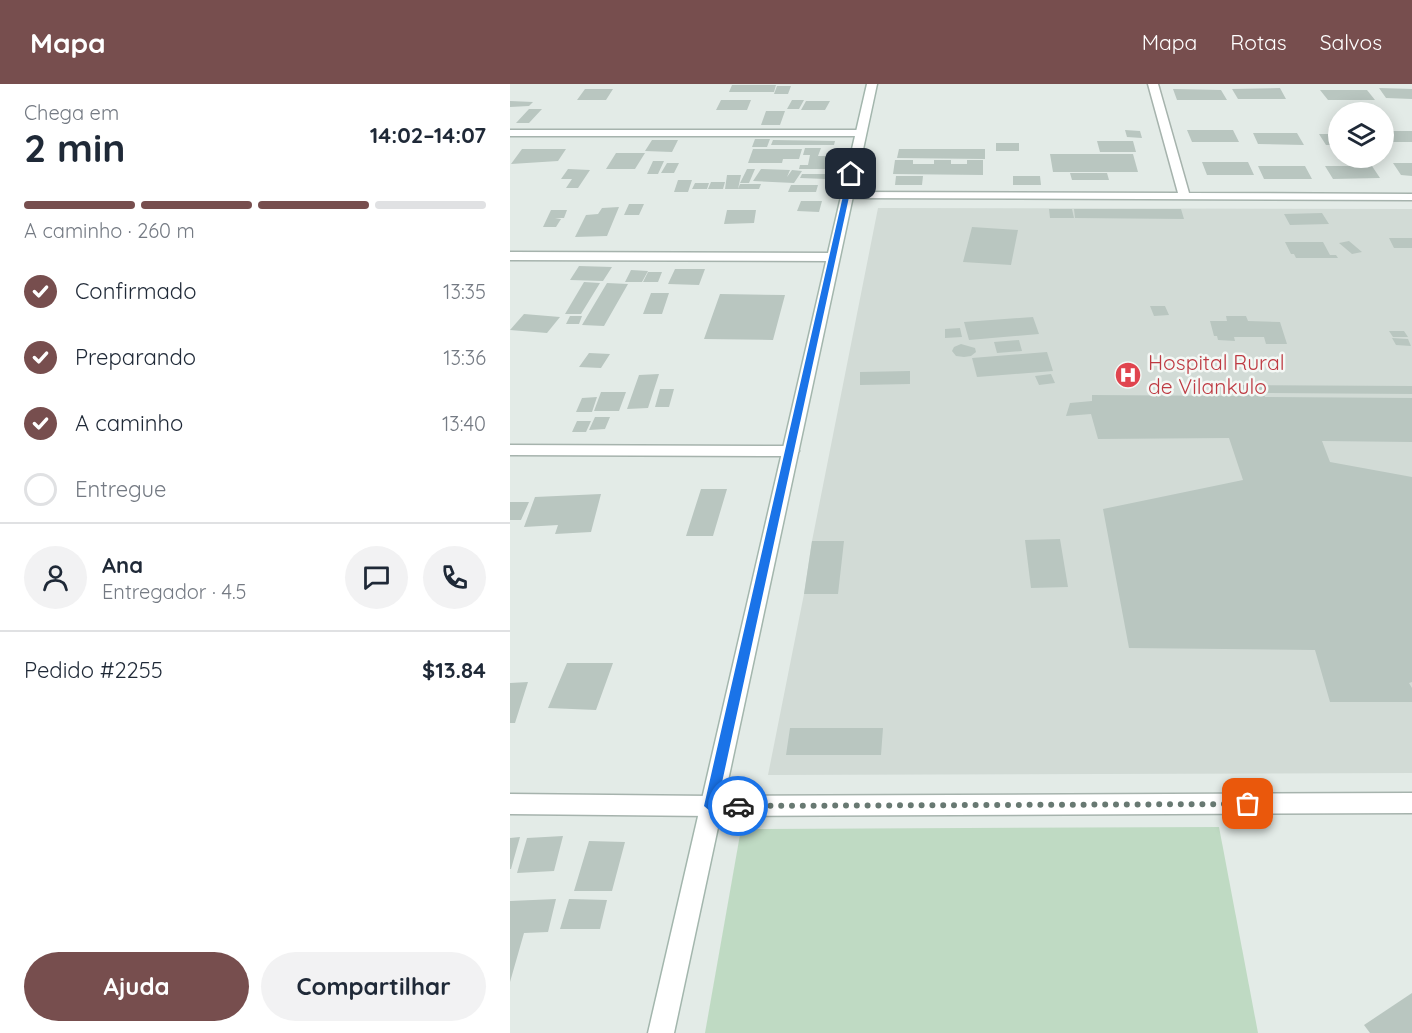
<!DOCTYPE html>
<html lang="pt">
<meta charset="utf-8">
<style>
body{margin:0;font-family:Quicksand,sans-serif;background:#f2f2f3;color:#1f2937;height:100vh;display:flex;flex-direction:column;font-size:22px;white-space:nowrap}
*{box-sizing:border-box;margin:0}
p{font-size:20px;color:#747a83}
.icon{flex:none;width:33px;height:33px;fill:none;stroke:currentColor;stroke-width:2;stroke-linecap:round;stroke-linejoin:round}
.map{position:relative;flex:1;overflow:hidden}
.drawer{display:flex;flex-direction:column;background:#fff;width:510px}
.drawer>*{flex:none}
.controls{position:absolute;left:818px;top:18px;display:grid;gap:12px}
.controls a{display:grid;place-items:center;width:66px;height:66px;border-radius:50%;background:#fff;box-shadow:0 3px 15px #0003;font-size:30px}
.pin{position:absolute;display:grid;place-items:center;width:51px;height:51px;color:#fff;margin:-26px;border-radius:12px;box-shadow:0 3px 9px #0006}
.courier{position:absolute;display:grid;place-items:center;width:60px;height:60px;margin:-30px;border:4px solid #1a73e8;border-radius:50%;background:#fff;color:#222;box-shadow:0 2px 8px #0007}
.summary em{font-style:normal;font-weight:700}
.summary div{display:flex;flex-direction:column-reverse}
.summary{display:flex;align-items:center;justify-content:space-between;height:102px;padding:0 24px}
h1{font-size:39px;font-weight:700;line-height:45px}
.bar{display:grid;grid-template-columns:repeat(4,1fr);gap:9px 6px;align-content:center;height:72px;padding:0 24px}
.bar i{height:8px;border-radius:4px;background:#e0e1e3}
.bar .selected{background:#774e4e}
.bar p{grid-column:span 4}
.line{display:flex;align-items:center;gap:15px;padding:0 24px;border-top:2px solid #e0e1e3}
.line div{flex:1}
.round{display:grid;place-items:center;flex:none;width:63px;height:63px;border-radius:32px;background:#f2f2f3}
ol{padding:0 24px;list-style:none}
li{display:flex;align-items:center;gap:18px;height:66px}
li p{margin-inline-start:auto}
li .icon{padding:6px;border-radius:50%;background:#774e4e;color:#fff;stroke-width:4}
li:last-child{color:#747a83}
li i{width:33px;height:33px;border:3px solid #e0e1e3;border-radius:50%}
.cta{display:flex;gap:12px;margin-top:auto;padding:12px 24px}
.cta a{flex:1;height:69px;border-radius:36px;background:#774e4e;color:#fff;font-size:24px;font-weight:700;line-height:69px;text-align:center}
.cta a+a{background:#f2f2f3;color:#1f2937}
header{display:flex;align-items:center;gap:36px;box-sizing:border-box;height:84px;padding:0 30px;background:#774e4e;color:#fff}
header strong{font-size:28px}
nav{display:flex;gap:33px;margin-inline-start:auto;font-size:21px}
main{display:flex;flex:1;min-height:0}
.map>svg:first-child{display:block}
</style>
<header>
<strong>Mapa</strong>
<nav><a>Mapa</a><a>Rotas</a><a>Salvos</a></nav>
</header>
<main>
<section class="drawer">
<div class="summary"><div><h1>2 min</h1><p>Chega em</p></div><em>14:02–14:07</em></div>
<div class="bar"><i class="selected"></i><i class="selected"></i><i class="selected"></i><i></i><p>A caminho · 260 m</p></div>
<ol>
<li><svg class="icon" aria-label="check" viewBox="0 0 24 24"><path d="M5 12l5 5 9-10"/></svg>Confirmado<p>13:35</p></li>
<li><svg class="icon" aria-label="check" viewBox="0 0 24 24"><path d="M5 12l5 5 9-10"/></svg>Preparando<p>13:36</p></li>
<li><svg class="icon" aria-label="check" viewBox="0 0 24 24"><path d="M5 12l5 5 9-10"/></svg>A caminho<p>13:40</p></li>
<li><i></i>Entregue</li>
</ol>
<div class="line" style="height:108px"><a class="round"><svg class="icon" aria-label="person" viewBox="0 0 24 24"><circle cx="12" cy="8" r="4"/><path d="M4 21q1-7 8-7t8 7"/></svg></a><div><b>Ana</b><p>Entregador · 4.5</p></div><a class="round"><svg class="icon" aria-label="chat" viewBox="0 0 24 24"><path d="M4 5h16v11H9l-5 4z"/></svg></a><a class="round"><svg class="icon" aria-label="phone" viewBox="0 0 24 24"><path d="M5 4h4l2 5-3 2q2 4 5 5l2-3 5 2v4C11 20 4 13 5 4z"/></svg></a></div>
<div class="line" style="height:78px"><div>Pedido #2255</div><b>$13.84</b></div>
<div class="cta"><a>Ajuda</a><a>Compartilhar</a></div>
</section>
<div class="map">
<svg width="902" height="949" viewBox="0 0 902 949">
<rect width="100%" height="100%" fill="#e3ebe7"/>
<!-- built -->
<path fill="#d2dbd6" d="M368,124L902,125V689L258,691L294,510L302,457Z"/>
<!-- green -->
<path fill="#bfdac3" d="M709,743L748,949H195L231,745Z"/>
<!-- building -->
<path fill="#b9c6c0" d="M222,1H266L264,8H219Z
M267,2H281L278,10H264Z
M770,4L776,15H728L722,5Z
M869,4L902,5V15L876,14Z
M75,5H103L96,16H67Z
M663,5L711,6L717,16H667Z
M810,6H857L865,16H818Z
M211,16H241L237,26H206Z
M282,16H294L289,25H277Z
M0,17L23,18L19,22L0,23Z
M296,17H320L315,26H291Z
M19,25H32L19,39H6Z
M256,27H275L270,41H251Z
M615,46L630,47L632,54L617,53Z
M677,46H723L729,58H682Z
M873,47H902V58H878L873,51Z
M743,49H787L794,61L748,60Z
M809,50H828V61H816Z
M245,55H260L257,63H242Z
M142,56H168L162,68L135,67Z
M263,56L325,57L324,61H261Z
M587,57H623L626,68H590Z
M486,59H509V67H486Z
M295,64H311L308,72H320L315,85H289L290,81H298L300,71H293Z
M12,65H56L48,77L1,80Z
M243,65H292L289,75H273L272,79H238Z
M389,65H475V75L387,74Z
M106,69H135L125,85H96Z
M540,70H623L628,88H543Z
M385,76H403V80H424V76H441V80H457V76H473V91L383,90Z
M143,77H154L148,90H137Z
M692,78H738L744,91H697Z
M157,79H169L164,89H151Z
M883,79H902V92L891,91Z
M748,82H795L802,95H754Z
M815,82H862L870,94L823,95Z
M58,85L80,86L68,104H56L62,95H51Z
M237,85H245L239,99H230Z
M251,85L280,86L277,93L282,86L292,87L284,99L243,97Z
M560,89H597L599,96H562Z
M292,90H317L316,95L290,94Z
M217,91H231L228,105H215Z
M386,92H413L412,101H385Z
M503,92H530L531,101H503Z
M168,96H182L178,108H164Z
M201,98H215L213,105H198Z
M185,99H199L197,105H182Z
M230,100H251L249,105H228Z
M281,101H308L306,108H278Z
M291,117H312L309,128L287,127Z
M119,120H134L129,131H114Z
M109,123L97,152L65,153L76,131L88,130L92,124Z
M539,125H562L564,134H540Z
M564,125H671L674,135L565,134Z
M41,126H57L54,134H45L51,135L46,143H33Z
M217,126H246L244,139L214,140Z
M812,129L819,140L780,141L774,130Z
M462,143L508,146L501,181L453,178Z
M879,154H902V164H884Z
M839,157L852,168L842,170L829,159Z
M775,158H813L820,171H826L828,174H786L784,170H781Z
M69,182L102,183L93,197L60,196Z
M165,185H195L189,201L158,200Z
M121,186L138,187L132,198H115Z
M138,188H152L148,198H133Z
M74,198L90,199L71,230H55Z
M97,199L118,200L94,242L72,241Z
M141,209H159L152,230H133Z
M210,210L275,211L263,256L194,255Z
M640,222H655L659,231L644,232Z
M14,230L50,233L37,249L0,246Z
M60,232H72L69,240H56Z
M716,232H736L738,237L770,238L777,260H756L754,253H724L725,257L708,256L707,252H704L700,237H717Z
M523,233L529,250L459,256L454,238Z
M450,244L452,253L435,254V245Z
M879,247H894L898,253H883Z
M882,254L898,255L901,262L886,261Z
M509,256L512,267L487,269L484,258Z
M451,260L465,264L466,268L461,272L454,273L446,272L442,267L444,263Z
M537,268L543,287L467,293L462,274Z
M79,269L100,270L91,284L69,283Z
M400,287V300L350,301V288Z
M149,290L138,324L117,325L129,291Z
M541,290L545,299L529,301L525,292Z
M732,301L902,302V310L754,309L755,313L902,314V358L812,357L820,378L902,393V598L899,599L902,604V618H820L805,566L619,564L593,425L733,396L719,354L588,355L581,330L556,332L560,319L582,317V311L736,312Z
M150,305H164L159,323H145Z
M91,308H116L109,327H84Z
M87,313L82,328H66L72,314Z
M85,333H100L95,345L79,346Z
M67,337H81L76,348H62Z
M191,405H217L203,452H176Z
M91,410L81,448L45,450L48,441L14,443L25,413Z
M0,418H19L11,436H0Z
M550,455L558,503L521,504L515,456Z
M302,457H334L328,510H294Z
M57,579H103L86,626L38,624Z
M18,598L5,639H0V599Z
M280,644H373L371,671H276Z
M53,752L44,787L7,789L17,754Z
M10,753L1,785H0V754Z
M79,757L115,758L102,807H64Z
M46,815L38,848L14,849L0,898V817Z
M59,815L97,816L90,845H50Z
M902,909V949H860L854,941Z"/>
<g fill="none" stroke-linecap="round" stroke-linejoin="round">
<defs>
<path id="minor" d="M638,0H648L679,109L902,110V116L337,114L331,111L337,108L668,109Z
M0,46H350L355,49L350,52H0Z
M0,168L323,169L329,173L323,177L0,176Z
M0,361L281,362L289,367L281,372L0,371Z
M902,709V729L200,732L0,730V710L200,712Z"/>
<path id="secondary" d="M357,0H367L164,949H138Z"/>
</defs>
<!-- minor casing -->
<use href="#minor" stroke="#a6b3ad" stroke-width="3"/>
<!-- secondary casing -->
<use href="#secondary" stroke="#a3b6ad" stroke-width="3"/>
<!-- minor -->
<use href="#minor" fill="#fff" fill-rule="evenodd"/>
<!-- secondary -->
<use href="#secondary" fill="#fff" fill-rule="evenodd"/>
</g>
<!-- route -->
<path fill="#1a73e8" d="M341,88L344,90L208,717L228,716L234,722L228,727L201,728L194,722L338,90Z"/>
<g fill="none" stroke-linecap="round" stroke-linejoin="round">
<!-- done -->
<path stroke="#687972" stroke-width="6" stroke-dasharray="0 10.8" d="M228,722L738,720"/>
</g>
<!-- icons -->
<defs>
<symbol id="hospital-disc" viewBox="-11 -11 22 22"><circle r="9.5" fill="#e0444e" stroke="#f4f8f5"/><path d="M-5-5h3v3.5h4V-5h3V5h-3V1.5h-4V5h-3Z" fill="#fff"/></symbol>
</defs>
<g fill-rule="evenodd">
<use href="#hospital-disc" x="603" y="276" width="30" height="30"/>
</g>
<g text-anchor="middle" stroke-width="5" stroke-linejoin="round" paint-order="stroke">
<!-- health labels -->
<g font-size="21" fill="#be3a42" stroke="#f4f8f5" text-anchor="start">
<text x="638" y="286">Hospital Rural<tspan x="638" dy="24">de Vilankulo</tspan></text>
</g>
</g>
</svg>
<div class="controls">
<a><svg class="icon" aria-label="layers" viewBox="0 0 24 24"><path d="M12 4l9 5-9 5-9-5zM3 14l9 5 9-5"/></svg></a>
</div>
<div class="pin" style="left:738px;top:720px;background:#ea580c"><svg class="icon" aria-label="bag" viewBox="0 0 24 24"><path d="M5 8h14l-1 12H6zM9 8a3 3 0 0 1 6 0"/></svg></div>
<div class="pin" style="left:341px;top:90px;background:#1f2937"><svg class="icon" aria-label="home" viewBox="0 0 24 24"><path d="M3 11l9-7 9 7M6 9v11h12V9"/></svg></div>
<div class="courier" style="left:228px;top:722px"><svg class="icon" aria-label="car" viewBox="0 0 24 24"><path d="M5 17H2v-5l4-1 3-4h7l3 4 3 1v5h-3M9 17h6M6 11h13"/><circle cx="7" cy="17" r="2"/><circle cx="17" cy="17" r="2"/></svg></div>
</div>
</main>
